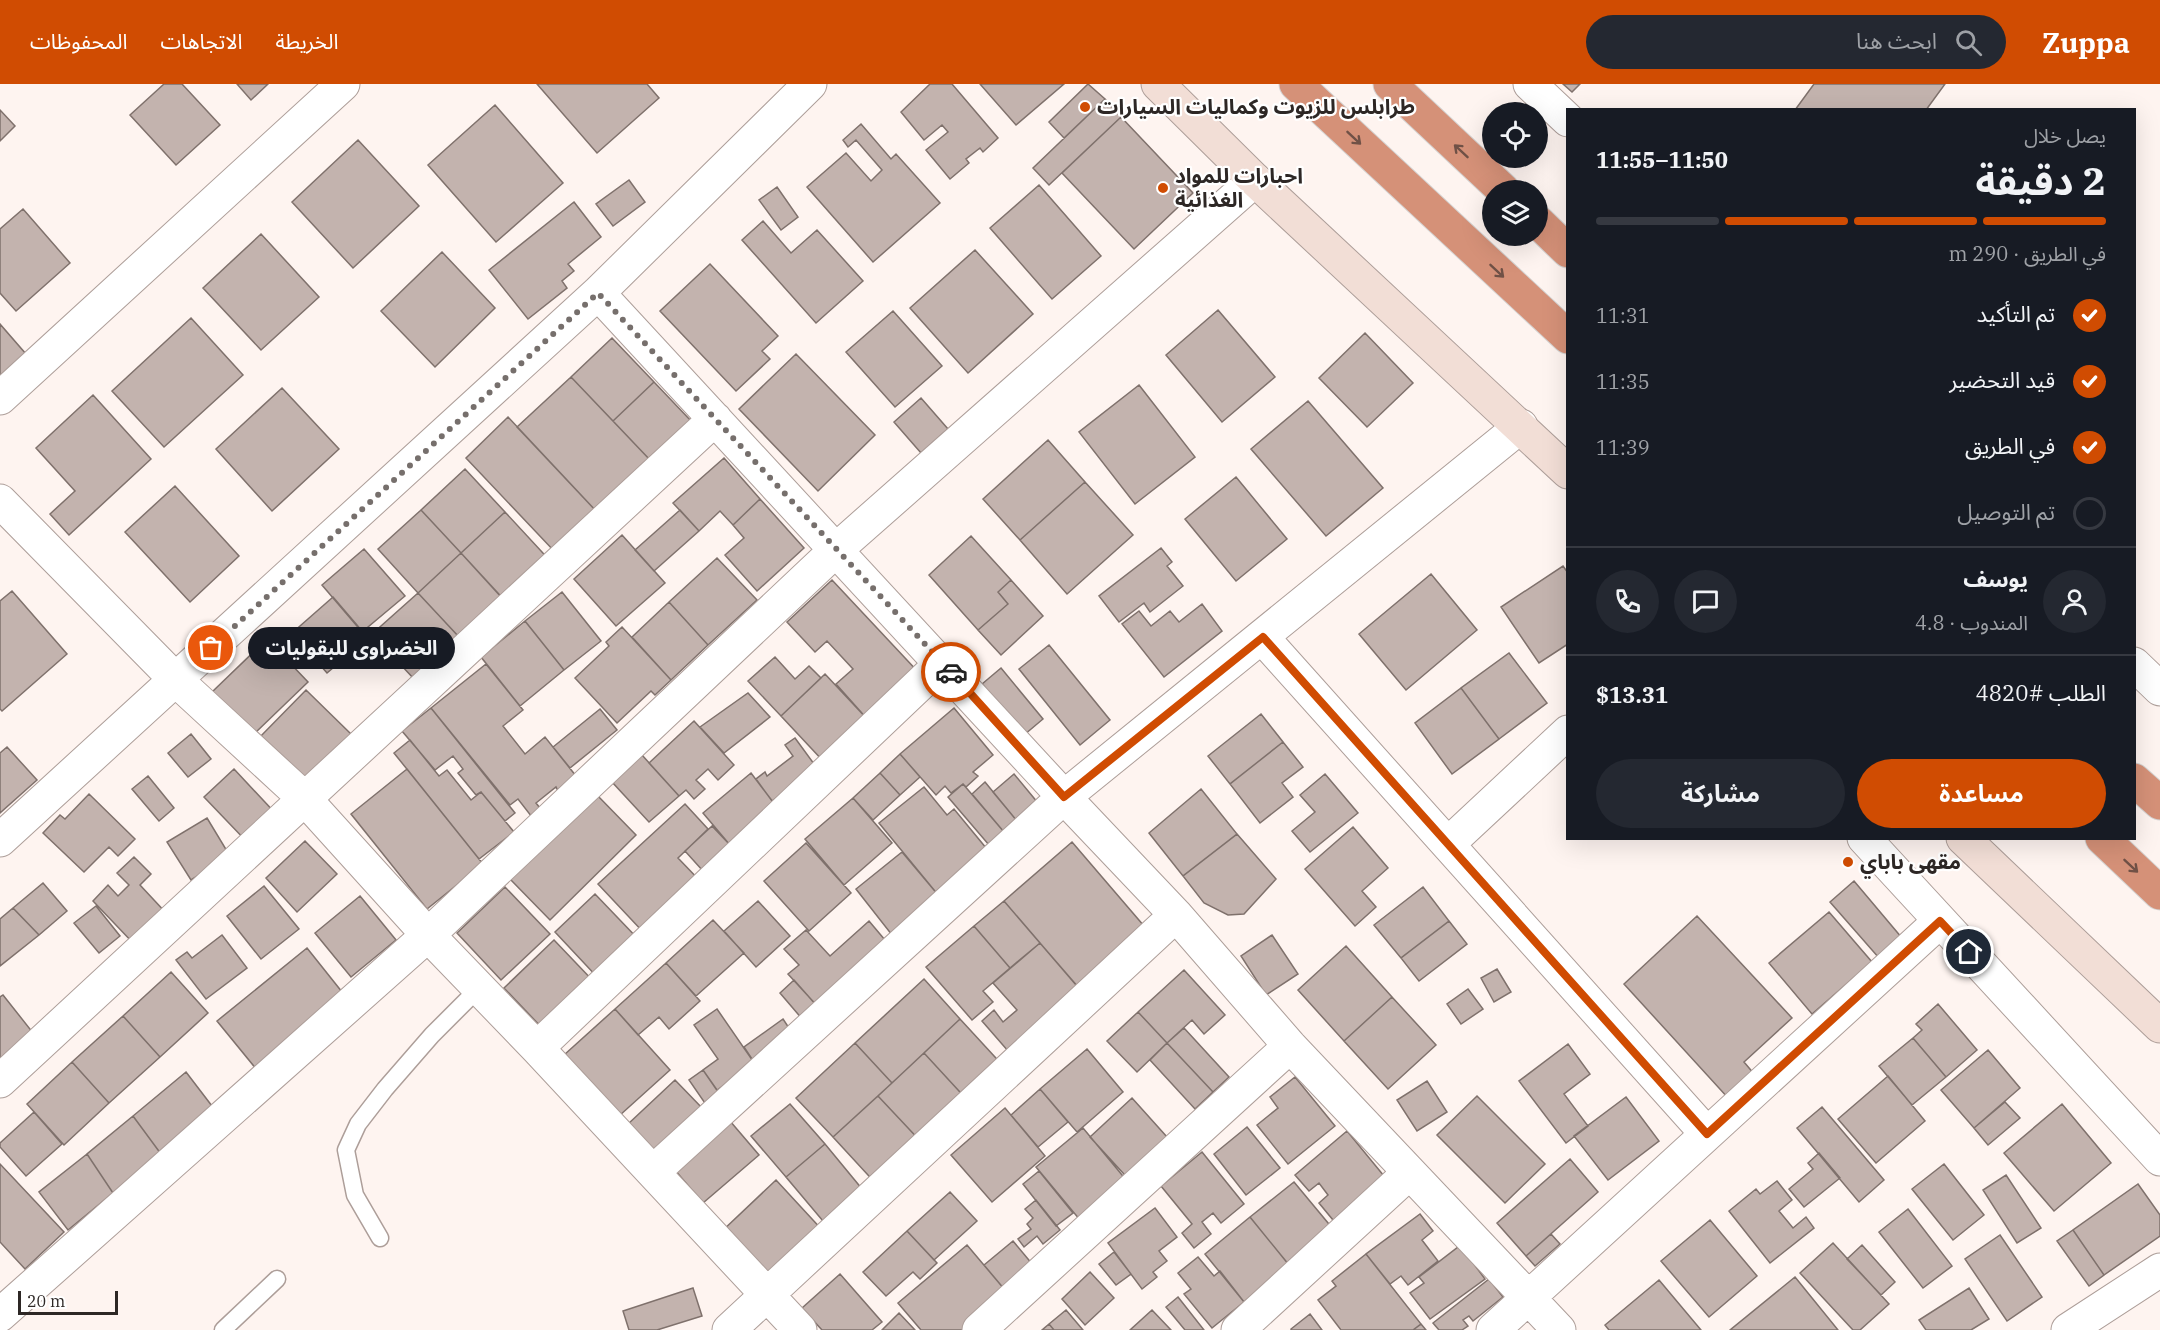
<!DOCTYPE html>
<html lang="ar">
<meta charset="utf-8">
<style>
body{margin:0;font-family:"IBM Plex Serif","Noto Sans Arabic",serif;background:#242831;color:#f1f3f6;direction:rtl;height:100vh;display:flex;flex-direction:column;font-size:22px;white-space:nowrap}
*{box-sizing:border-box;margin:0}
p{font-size:20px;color:#9ea1a6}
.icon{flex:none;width:33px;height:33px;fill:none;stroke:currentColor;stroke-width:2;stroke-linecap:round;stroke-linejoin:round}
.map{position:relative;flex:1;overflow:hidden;direction:ltr}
.sheet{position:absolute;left:1566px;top:24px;width:570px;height:732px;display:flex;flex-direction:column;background:#171b24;border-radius:0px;box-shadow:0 6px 24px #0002;direction:rtl}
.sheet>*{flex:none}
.tools{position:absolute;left:1482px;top:18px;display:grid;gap:12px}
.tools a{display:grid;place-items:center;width:66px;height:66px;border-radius:50%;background:#171b24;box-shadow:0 6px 24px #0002;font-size:30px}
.scale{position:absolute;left:18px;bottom:15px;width:100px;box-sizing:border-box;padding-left:6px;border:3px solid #2d2725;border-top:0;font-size:16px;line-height:21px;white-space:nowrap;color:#2d2725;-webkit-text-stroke:4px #fff;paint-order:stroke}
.pin{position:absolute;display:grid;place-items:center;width:51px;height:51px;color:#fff;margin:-26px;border:3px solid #fff;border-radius:50%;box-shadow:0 2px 6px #0007}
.courier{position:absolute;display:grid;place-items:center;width:60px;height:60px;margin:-30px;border:4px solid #d04c02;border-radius:50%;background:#fff;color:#222;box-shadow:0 2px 8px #0007}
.bubble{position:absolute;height:42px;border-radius:21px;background:#171b24;box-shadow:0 6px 24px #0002;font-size:20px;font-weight:700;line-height:42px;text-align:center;direction:rtl}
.headline em{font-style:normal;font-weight:700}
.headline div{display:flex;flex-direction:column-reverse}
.headline{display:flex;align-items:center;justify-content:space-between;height:102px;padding:0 30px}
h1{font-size:39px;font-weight:700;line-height:45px}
.bar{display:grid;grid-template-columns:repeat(4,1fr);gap:9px 6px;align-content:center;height:72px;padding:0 30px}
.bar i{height:8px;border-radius:4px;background:#363941}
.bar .active{background:#d04c02}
.bar p{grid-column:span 4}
.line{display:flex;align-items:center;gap:15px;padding:0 30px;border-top:2px solid #363941}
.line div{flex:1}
.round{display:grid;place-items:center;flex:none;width:63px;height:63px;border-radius:32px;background:#242831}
ol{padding:0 30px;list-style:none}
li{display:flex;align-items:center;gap:18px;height:66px}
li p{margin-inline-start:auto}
li .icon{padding:6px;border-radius:50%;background:#d04c02;color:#fff;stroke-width:4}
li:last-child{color:#9ea1a6}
li i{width:33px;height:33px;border:3px solid #363941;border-radius:50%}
.button{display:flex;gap:12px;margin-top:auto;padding:12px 30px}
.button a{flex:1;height:69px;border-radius:36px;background:#d04c02;color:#fff;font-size:24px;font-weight:700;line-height:69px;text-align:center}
.button a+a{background:#242831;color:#f1f3f6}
header{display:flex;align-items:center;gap:36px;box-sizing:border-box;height:84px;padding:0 30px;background:#d04c02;color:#fff}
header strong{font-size:28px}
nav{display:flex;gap:33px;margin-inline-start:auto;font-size:21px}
.search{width:420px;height:54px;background:#242831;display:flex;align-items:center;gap:15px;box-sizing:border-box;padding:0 21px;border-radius:33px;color:#9ea1a6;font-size:22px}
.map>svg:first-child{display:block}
</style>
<header>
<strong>Zuppa</strong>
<div class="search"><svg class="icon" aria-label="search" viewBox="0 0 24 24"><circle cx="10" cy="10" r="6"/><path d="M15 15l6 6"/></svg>ابحث هنا</div>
<nav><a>الخريطة</a><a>الاتجاهات</a><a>المحفوظات</a></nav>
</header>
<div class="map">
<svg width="2160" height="1246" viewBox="0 0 2160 1246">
<rect width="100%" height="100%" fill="#fef4f0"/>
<!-- building -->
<path fill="#c3b3ae" stroke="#7f716c" stroke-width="1.5" d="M164,0H182L220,41L176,81L130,31Z
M237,0H268L251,16Z
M537,0H647L659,14L597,69Z
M930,0H952L998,54L983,68L980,64L966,75L969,79L950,95L926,66L948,48L942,41L924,56L901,28Z
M980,0H1064L1016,41Z
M1088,0L1105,15L1064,54L1049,38Z
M1563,0H1580L1572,8Z
M1814,0H1945L1926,26H1795Z
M1105,15L1121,33L1049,101L1033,84Z
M495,21L563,99L496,158L428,81Z
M0,26L15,42L0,57Z
M1121,33L1193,109L1134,165L1062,89Z
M861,40L891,75L896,70L940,119L873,178L807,103L846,69L871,97L882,86L856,56L848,63L843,56Z
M358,56L419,122L353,184L292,118Z
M629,96L645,118L613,142L596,120Z
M1039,101L1101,172L1052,215L990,144Z
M777,103L798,133L781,146L759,116Z
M574,118L601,153L568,180L574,187L562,197L567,204L528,235L489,186Z
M23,125L70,179L16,227L0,209V145Z
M763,137L791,169L817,146L863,197L816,239L742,156Z
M261,150L319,213L261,266L203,204Z
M975,166L1033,230L968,289L910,224Z
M442,168L495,224L435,283L381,227Z
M710,180L778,252L762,267L770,275L736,307L660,227Z
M1218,226L1275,293L1222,338L1166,271Z
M893,227L942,282L895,323L846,268Z
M191,234L243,291L164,363L112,307Z
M0,240L26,270L0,292Z
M1365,249L1413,299L1367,343L1319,294Z
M612,254L654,298L613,337L571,293Z
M796,270L875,351L818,407L739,325Z
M571,293L651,377L597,428L517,343Z
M654,298L692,338L651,377L613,337Z
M1139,301L1195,373L1135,420L1079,348Z
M282,304L339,365L272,427L216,365Z
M93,311L151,375L69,451L50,430L75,407L36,364Z
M921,314L948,345L921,369L894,338Z
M1308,317L1383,404L1326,452L1251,365Z
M508,333L597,428L555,468L466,374Z
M1048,356L1085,398L1020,456L983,415Z
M724,374L760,415L733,441L720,427L699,447L673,419Z
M465,385L505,428L461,469L421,426Z
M1236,393L1287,455L1236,497L1185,435Z
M1085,398L1133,451L1067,510L1020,456Z
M175,402L239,472L190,518L125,448Z
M760,415L804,464L757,507L725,471L744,454L733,441Z
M421,426L461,469L418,509L378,465Z
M680,426L699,447L654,487L635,466Z
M505,428L554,481L510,522L461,469Z
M622,451L665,499L616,542L574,495Z
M971,452L1011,496L998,508L1008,520L978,546L929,491Z
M1161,464L1172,478L1167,482L1183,502L1150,528L1144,519L1119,538L1099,512Z
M364,465L405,512L362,548L322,501Z
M461,469L502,514L459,553L418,509Z
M717,474L757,516L708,561L669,518Z
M1563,482L1568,489V560L1539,579L1501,523Z
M1431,490L1477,546L1406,606L1359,550Z
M832,496L920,590L869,637L836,600L853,585L827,557L815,568L787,538Z
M1011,496L1043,532L1001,571L978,546L1008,520L998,508Z
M12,507L67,570L2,627L0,625V517Z
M562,508L601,557L564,586L525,537Z
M418,509L459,553L414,595L372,550Z
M333,513L368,554L327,589L292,549Z
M669,518L708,561L671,596L632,553Z
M1202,520L1222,547L1164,593L1122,540L1139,527L1151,542L1170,527L1179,538Z
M525,537L564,586L520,622L481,573Z
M622,543L671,596L655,611L651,607L617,639L575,594L609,562L606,558Z
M267,555L308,598L253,651L212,608Z
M1049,561L1110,636L1080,661L1019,585Z
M1509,569L1547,619L1499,655L1461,604Z
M775,573L795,595L809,582L821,594L781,632L748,597Z
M486,580L523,626L503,642L525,670L545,653L576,692L558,707L556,703L536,719L544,729L535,737L518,715L510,721L431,624Z
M1001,584L1043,635L1024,651L982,600Z
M825,590L869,637L825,679L781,632Z
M1461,604L1499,655L1452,690L1415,639Z
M306,606L352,651L300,703L255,658Z
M748,609L770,633L724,669L700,643Z
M431,624L515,729L505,737L481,708L476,711L458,689L463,685L453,672L435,686L402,647Z
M954,624L993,671L973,688L978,692L966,703L963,700L951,709L945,702L936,711L900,670Z
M600,625L617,646L570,684L553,663Z
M1261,630L1283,658L1230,700L1208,672Z
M694,637L734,681L718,696L708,685L696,696L705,705L694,715L686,706L679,712L649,679Z
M191,650L211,675L188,693L168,669Z
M795,654L817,684L772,717L756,695L765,688L767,692L793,672L785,661Z
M410,656L439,692L447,686L471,716L481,708L514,748L479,775L394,669Z
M1283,658L1303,683L1282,699L1293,713L1260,739L1230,700Z
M7,663L37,696L0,729V669Z
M900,670L920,693L900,711L880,689Z
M642,671L679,712L649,738L612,698Z
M234,685L277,731L248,759L204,713Z
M407,685L483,780L427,825L351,730Z
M751,689L776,722L730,761L703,729Z
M880,689L900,711L873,736L853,714Z
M1014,690L1038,719L1017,737L993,708Z
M1325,690L1358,729L1310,768L1292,747L1315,728L1300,711Z
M148,692L174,724L159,737L132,705Z
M985,698L1017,737L1004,748L972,710Z
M963,700L1004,748L989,761L948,713Z
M924,703L947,731L954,725L991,770L939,812L879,739Z
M1201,705L1237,750L1183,792L1149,749Z
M89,710L135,755L118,772L109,763L84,788L43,749L60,731L65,735Z
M596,710L636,751L550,836L510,795Z
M853,714L892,759L844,801L805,755Z
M685,720L708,745L678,774L701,798L645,850L598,800Z
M207,734L230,772L191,796L167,758Z
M712,742L730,761L703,787L685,767Z
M1353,743L1388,784L1362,807L1376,823L1355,842L1305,785Z
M1237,750L1276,795L1244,830L1228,831L1204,819L1183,792Z
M305,757L337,790L297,828L266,794Z
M1072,758L1150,849L1082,908L1004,817Z
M806,759L851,809L809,847L764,797Z
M902,768L939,812L892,851L856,805Z
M134,773L151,790L140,801L167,830L135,861L93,817L108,801L118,812L129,801L117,789Z
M1854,797L1902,854L1879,874L1830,818Z
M43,799L67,827L39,851L13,824Z
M264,802L299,845L261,875L227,832Z
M505,803L550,850L501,896L457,849Z
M1423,803L1449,837L1401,874L1374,841Z
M595,810L640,857L599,895L555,848Z
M360,812L396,856L351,893L315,849Z
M758,817L790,852L756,883L724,847Z
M1004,817L1040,859L1010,884L974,842Z
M96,822L120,852L99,869L74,839Z
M13,824L39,851L0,882V835Z
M1829,828L1872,878L1812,930L1769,879Z
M1697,832L1792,934L1744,978L1755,991L1729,1015L1624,900Z
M713,836L744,869L696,912L666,879Z
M869,837L890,862L820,925L788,890L799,881L784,865L806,846L830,872Z
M1449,837L1467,860L1419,897L1401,874Z
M974,842L1010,884L983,907L993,918L972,936L926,883Z
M222,851L247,884L206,915L176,876L187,868L192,874Z
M1272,851L1298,890L1266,911L1241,872Z
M554,856L596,900L546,948L504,904Z
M1040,859L1085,911L1015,975L982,937L994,926L1003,938L1017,926L993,899Z
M1346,862L1392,913L1344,957L1298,906Z
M307,864L346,913L257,986L217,937Z
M666,879L700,917L669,945L659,933L638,951L615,925Z
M1497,885L1511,908L1494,918L1481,894Z
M1184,886L1225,931L1204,950L1192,936L1167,959L1138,928Z
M171,888L208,929L160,973L123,932Z
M924,895L960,935L892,999L855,959Z
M794,896L824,930L809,943L780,909Z
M1468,905L1483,925L1461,940L1447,920Z
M3,911L41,959L0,991V913Z
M1392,913L1436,961L1388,1005L1344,957Z
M1938,920L1977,966L1946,993L1913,954L1922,946L1916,940Z
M615,925L670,986L619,1032L564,971Z
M717,925L755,980L717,1006L703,986L718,975L694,941Z
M1138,928L1167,959L1137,988L1107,957Z
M123,932L160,973L109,1019L72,978Z
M783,935L793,950L754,978L744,963Z
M960,935L1006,985L970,1019L924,969Z
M1184,944L1229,993L1213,1008L1167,959Z
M1913,954L1946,993L1912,1021L1879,982Z
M855,959L892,999L833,1053L796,1014Z
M1167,959L1213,1008L1195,1025L1150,976Z
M1568,960L1590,990L1564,1010L1588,1042L1566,1059L1519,997Z
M1087,965L1123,1008L1077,1048L1040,1005Z
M1988,966L2020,1004L1974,1044L1941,1006Z
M924,969L970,1019L924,1061L878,1012Z
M72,978L109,1019L64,1061L27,1020Z
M703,986L723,1015L709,1025L689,996Z
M186,988L215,1026L161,1070L133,1032Z
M1888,992L1925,1037L1876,1079L1838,1035Z
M1295,993L1335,1042L1288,1080L1257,1041L1278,1024L1270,1013Z
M675,996L704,1026L656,1072L627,1041Z
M1427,997L1447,1028L1417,1047L1397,1016Z
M1040,1005L1068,1038L1038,1063L1011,1031Z
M878,1012L924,1061L879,1103L833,1053Z
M1477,1012L1545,1080L1505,1119L1437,1051Z
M1626,1013L1659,1057L1608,1096L1574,1052Z
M1132,1014L1176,1063L1134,1101L1090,1053Z
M2005,1018L2020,1034L1988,1061L1974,1044Z
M790,1020L825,1060L786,1093L751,1052Z
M2062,1020L2111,1079L2054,1127L2004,1069Z
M1822,1023L1884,1096L1859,1118L1797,1044Z
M1005,1024L1045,1072L992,1118L951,1071Z
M34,1028L62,1060L26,1092L0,1063V1059Z
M133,1032L161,1070L113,1109L87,1070Z
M730,1037L759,1071L703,1119L674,1085Z
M1247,1043L1280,1084L1246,1111L1214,1070Z
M1083,1044L1127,1097L1080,1136L1036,1083Z
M1347,1047L1384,1092L1338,1142L1319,1119L1328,1111L1319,1099L1309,1107L1295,1091Z
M825,1060L867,1111L828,1143L786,1093Z
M1202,1068L1244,1120L1221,1139L1213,1129L1202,1138L1211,1150L1194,1164L1182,1149L1192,1140L1161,1102Z
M1819,1069L1840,1094L1804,1123L1789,1105L1813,1085L1808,1079Z
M87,1070L113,1109L68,1146L39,1108Z
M1570,1075L1598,1108L1526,1172L1497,1139Z
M0,1080L64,1148L25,1185L0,1158Z
M1944,1080L1984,1131L1953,1156L1912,1105Z
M1039,1087L1073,1129L1056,1142L1023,1100Z
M2006,1091L2041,1144L2017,1159L1983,1106Z
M776,1096L824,1148L768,1200L720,1149Z
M1777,1097L1792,1116L1779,1127L1793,1144L1806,1133L1814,1144L1770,1179L1729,1127L1756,1105L1760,1110Z
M1294,1098L1333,1145L1289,1181L1250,1133Z
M2138,1100L2160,1131V1152L2104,1191L2073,1146Z
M950,1108L977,1137L934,1176L907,1147Z
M1036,1116L1060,1146L1043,1160L1037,1152L1024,1163L1018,1155L1031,1145L1027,1140L1033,1134L1025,1125Z
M1155,1124L1177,1153L1159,1167L1167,1177L1153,1188L1157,1193L1142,1205L1108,1159Z
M1908,1125L1952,1182L1923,1204L1879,1148Z
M1420,1130L1433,1147L1422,1156L1438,1177L1408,1201L1401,1192L1390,1200L1366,1170Z
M1250,1133L1289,1181L1244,1218L1205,1170Z
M1710,1136L1757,1192L1709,1233L1661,1177Z
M2073,1146L2104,1191L2089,1202L2057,1157Z
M907,1147L937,1179L920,1195L913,1188L886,1212L863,1188Z
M1551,1150L1560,1160L1535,1182L1526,1172Z
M2000,1151L2042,1213L2007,1237L1965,1175Z
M1013,1157L1033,1181L1005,1206L984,1181Z
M1833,1159L1889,1220L1860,1246H1853L1800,1189Z
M1462,1160L1468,1172L1485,1195L1430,1235L1410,1209L1424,1199L1419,1193Z
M967,1161L1010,1212L970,1246H921L898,1219Z
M1862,1161L1895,1198L1881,1211L1847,1175Z
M1114,1168L1131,1190L1116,1201L1099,1180Z
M1366,1170L1421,1240L1413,1246H1341L1318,1216L1336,1202L1332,1197Z
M1198,1173L1214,1192L1220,1187L1244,1218L1212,1244L1184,1210L1191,1205L1178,1189Z
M1090,1188L1114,1214L1085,1241L1062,1215Z
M840,1190L882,1238L872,1246H822L802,1224Z
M1795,1193L1838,1246H1730Z
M1489,1195L1503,1213L1473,1237L1469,1232L1463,1236L1468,1242L1462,1246H1439L1433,1239Z
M1659,1196L1701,1246H1609L1605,1241Z
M693,1204L702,1232L657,1246H629L623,1227Z
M1969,1204L1989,1235L1971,1246H1926L1919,1236Z
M1178,1213L1204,1246H1185L1166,1223Z
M1066,1226L1083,1246H1054L1049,1240Z
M1152,1226L1171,1246H1130Z
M899,1229L915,1246H882Z
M1310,1230L1322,1246H1291V1245Z
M1049,1240L1054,1246H1042Z
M1421,1240L1426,1246H1413Z"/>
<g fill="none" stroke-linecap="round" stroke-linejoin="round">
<defs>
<path id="lane" d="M380,1154L355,1111L346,1066L358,1040L385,1005L432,951L479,904
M223,1246L277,1195"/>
<path id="street" d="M1530,0L1568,36
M598,209L1064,713L1176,831L1290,962L1559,1246
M0,314L343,0
M0,417L176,596L304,714L428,851L537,964L800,1246
M1262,553L1707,1050
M2134,580L2160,605
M1864,754L2160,1075
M0,756L598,209L810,0
M1448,760L1568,648
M537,964L942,579
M0,997L715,335
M653,1088L1064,713L1521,342
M0,1231L428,851L837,465L1255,96
M729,1246L1176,831
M979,1246L1290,962
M1238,1246L1409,1089
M1493,1246L1940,837
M2068,1246L2160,1186"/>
<path id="secondary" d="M1158,0L1255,96L1568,388
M1963,754L2160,942"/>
<path id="highway" d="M1296,0L1568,253
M1390,0L1503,106
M1538,138L1568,167
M2134,696L2160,719
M2102,754L2160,809"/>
</defs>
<!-- lane casing -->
<use href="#lane" stroke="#ad9e99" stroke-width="19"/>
<!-- street casing -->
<use href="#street" stroke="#ad9e99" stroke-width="35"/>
<!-- secondary casing -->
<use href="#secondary" stroke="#ad9e99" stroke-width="35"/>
<!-- highway casing -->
<use href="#highway" stroke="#d5d4d3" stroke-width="35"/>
<!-- lane -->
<use href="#lane" stroke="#fff" stroke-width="16"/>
<!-- street -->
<use href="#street" stroke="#fff" stroke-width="33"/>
<!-- secondary -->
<use href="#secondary" stroke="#f2ded6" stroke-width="33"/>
<!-- highway -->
<use href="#highway" stroke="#d59178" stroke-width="33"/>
</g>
<!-- one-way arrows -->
<defs><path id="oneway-shaft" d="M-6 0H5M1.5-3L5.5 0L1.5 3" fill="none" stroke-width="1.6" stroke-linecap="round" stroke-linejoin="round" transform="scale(1.5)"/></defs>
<g stroke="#705146">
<use href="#oneway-shaft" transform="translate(1354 54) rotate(43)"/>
<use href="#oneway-shaft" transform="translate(1461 67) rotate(-137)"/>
<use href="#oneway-shaft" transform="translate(1497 187) rotate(43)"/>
<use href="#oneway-shaft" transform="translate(2131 782) rotate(43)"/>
</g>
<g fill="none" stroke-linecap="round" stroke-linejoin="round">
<!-- done -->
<path stroke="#766f6c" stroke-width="6" stroke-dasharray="0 10.8" d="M211,564L598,209L951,588"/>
<!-- route -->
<path stroke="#d04c02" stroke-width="8" d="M951,588L1064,713L1263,553L1707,1050L1940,837L1969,868"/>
</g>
<!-- markers -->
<g fill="#d04c02" stroke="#fff" stroke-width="2">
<circle cx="1085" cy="23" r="6"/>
<circle cx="1163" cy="104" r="6"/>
<circle cx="1848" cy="778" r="6"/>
</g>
<g text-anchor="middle" stroke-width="4.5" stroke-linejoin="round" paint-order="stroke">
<!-- poi labels -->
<g font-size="21" font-weight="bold" fill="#2d2725" stroke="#fff" text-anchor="start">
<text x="1097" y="30">طرابلس للزيوت وكماليات السيارات</text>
<text x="1175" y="99">احبارات للمواد<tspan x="1175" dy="24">الغذائية</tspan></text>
<text x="1860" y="785">مقهى باباي</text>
</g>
</g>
</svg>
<div class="tools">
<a><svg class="icon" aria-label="locate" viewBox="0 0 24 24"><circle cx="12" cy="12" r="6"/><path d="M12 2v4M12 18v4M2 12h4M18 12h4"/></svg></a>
<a><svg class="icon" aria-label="layers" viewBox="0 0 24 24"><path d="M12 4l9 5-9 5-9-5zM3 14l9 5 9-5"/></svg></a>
</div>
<div class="scale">20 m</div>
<div class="pin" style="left:211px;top:564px;background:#ea580c"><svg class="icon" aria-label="bag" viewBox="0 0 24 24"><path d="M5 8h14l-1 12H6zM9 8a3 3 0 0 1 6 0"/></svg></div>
<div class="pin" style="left:1969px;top:868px;background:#1f2937"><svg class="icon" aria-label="home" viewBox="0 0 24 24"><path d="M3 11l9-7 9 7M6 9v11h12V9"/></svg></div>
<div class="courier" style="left:951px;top:588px"><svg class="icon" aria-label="car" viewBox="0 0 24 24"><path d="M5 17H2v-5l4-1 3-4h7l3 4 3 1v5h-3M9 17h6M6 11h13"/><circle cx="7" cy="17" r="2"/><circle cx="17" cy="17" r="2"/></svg></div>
<div class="bubble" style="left:248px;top:543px;width:207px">الخضراوى للبقوليات</div>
<section class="sheet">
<div class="headline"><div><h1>2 دقيقة</h1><p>يصل خلال</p></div><em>11:50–11:55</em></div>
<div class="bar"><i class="active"></i><i class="active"></i><i class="active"></i><i></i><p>في الطريق · 290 m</p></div>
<ol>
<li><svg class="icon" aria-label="check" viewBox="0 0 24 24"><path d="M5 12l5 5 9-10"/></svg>تم التأكيد<p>11:31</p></li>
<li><svg class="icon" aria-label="check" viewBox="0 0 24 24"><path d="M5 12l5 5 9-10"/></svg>قيد التحضير<p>11:35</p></li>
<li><svg class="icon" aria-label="check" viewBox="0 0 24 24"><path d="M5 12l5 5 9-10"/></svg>في الطريق<p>11:39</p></li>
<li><i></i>تم التوصيل</li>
</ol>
<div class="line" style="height:108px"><a class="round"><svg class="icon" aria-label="person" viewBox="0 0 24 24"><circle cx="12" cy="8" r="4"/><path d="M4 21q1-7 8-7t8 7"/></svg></a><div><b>يوسف</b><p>المندوب · 4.8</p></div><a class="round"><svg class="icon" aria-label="chat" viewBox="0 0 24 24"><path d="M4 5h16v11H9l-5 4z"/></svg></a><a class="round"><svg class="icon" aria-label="phone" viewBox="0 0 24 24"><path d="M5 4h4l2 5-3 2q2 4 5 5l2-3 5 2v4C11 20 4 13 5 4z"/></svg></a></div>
<div class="line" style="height:78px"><div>الطلب #4820</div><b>$13.31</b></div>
<div class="button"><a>مساعدة</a><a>مشاركة</a></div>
</section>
</div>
